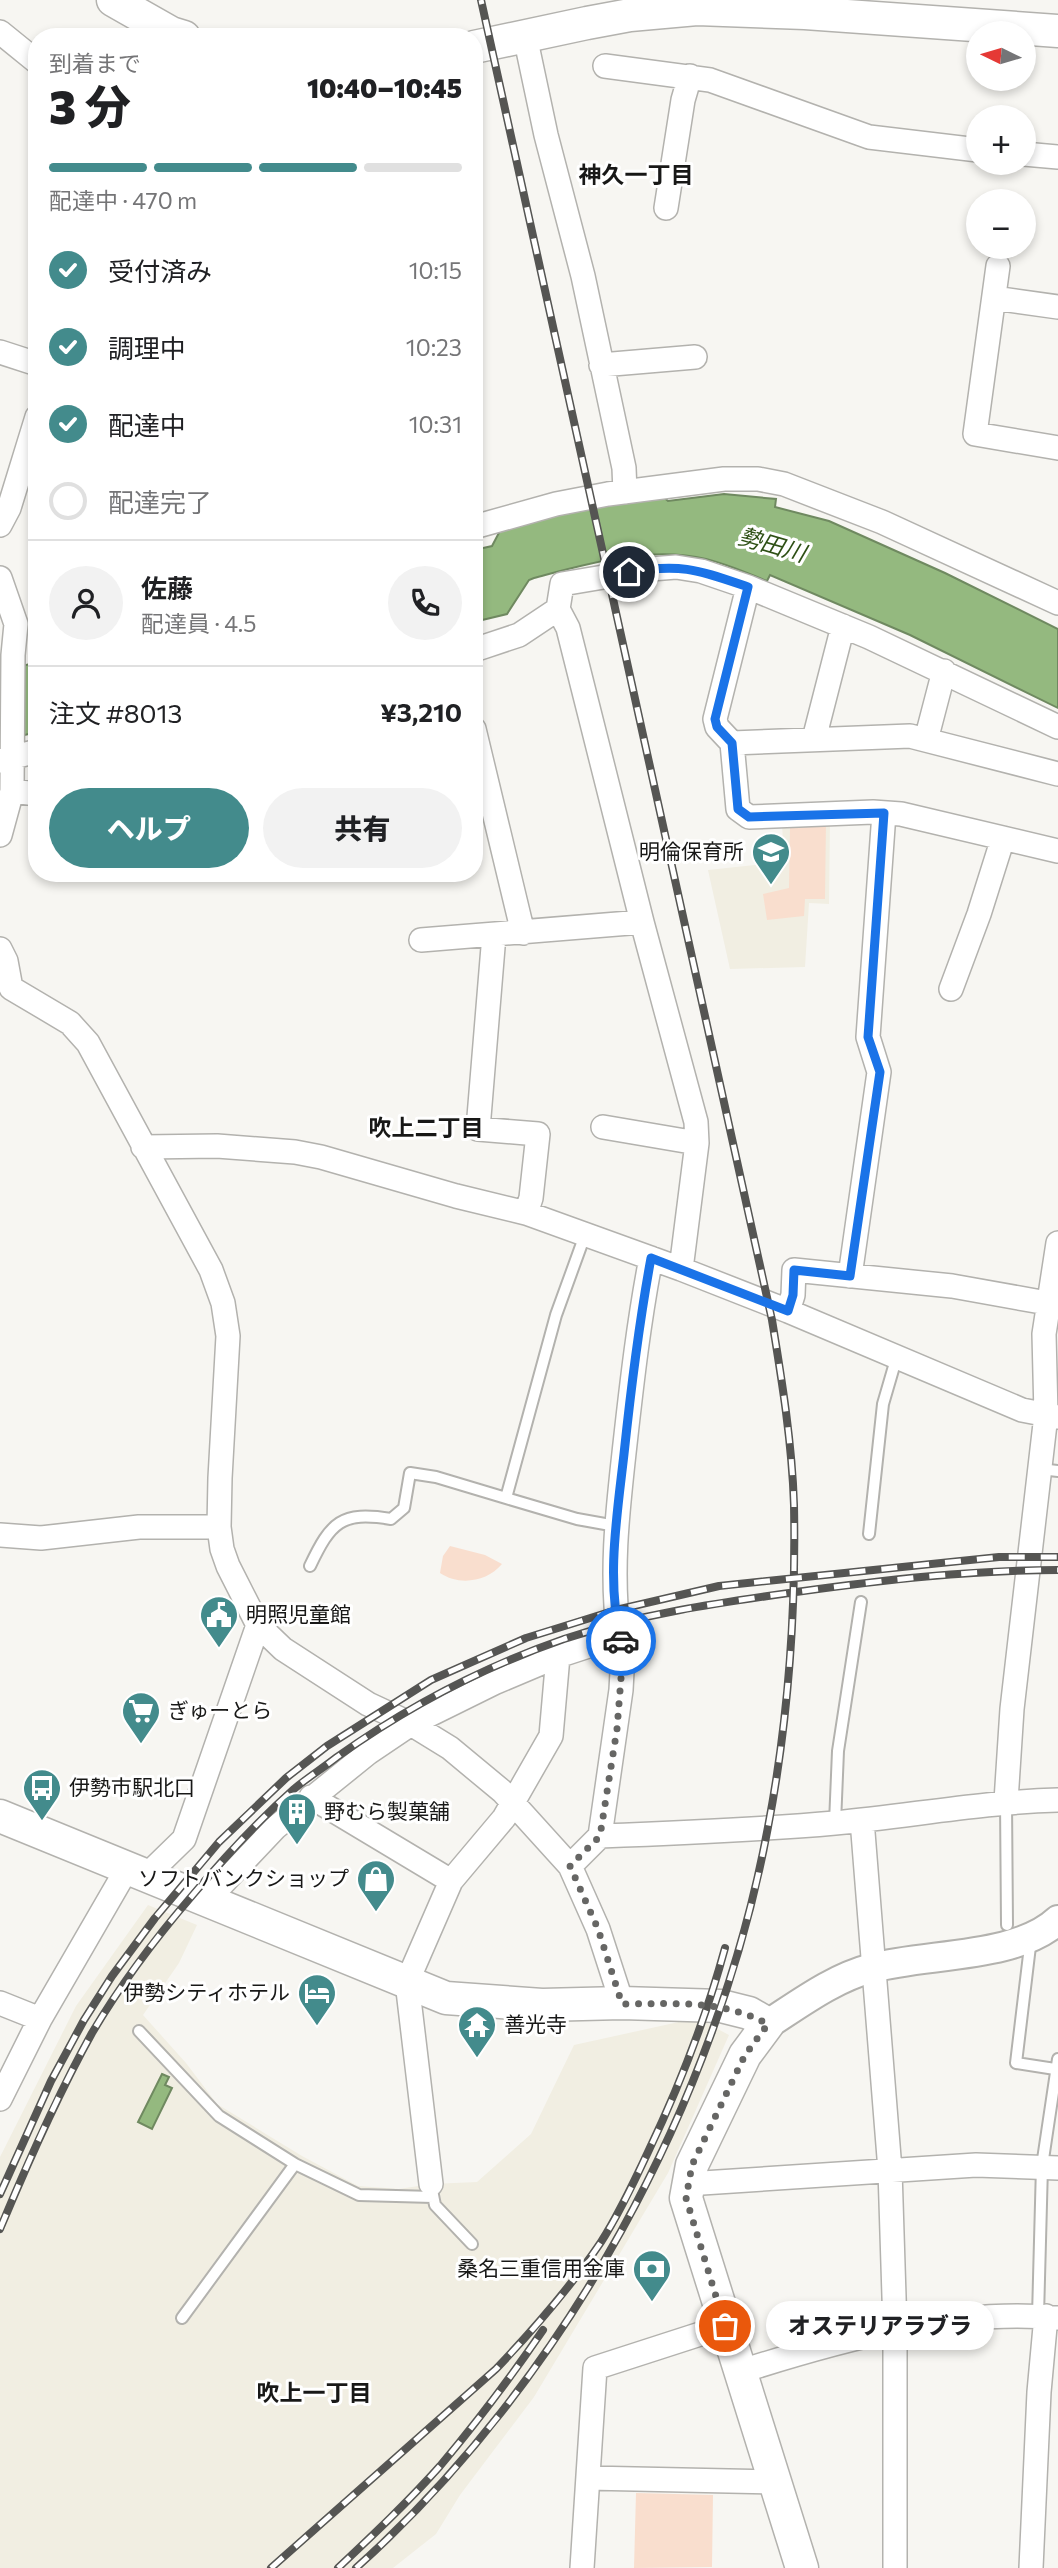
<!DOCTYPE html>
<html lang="ja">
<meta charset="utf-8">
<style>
body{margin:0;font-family:Commissioner,"Noto Sans JP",sans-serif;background:#f2f2f2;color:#202124;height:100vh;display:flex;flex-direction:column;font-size:26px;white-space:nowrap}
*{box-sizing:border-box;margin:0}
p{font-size:23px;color:#757577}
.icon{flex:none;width:38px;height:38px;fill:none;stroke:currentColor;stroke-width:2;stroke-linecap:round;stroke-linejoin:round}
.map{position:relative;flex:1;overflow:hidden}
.drawer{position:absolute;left:28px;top:28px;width:455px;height:854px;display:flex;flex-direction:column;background:#fff;border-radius:28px;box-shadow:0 4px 10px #0003}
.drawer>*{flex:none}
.needle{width:46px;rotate:275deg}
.tools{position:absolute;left:966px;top:21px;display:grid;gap:14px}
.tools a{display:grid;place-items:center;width:70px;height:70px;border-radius:50%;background:#fff;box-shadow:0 4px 10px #0003;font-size:35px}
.pin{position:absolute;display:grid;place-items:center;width:60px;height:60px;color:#fff;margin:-30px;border:4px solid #fff;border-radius:50%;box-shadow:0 2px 7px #0007}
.courier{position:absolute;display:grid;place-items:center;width:70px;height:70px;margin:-35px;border:5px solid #1a73e8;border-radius:50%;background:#fff;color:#222;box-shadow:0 2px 9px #0007}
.bubble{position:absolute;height:49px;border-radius:24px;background:#fff;box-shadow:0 4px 10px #0003;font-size:23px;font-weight:800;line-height:49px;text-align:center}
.headline em{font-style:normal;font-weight:800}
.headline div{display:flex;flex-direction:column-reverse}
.headline{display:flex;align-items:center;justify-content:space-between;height:119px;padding:0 21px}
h1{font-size:46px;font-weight:800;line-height:52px}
.bar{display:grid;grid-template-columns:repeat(4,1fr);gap:10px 7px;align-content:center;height:84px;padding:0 21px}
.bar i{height:9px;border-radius:5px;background:#e0e0e0}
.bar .active{background:#438b8c}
.bar p{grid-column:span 4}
.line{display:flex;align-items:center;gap:18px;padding:0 21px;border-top:2px solid #e0e0e0}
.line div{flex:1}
.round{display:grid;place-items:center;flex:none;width:74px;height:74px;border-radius:37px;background:#f2f2f2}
ol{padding:0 21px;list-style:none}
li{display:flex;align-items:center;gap:21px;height:77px}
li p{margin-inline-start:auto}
li .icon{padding:7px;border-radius:50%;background:#438b8c;color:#fff;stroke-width:4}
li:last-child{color:#757577}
li i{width:38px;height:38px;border:4px solid #e0e0e0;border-radius:50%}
.action{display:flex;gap:14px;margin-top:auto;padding:14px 21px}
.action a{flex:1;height:80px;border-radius:42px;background:#438b8c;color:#fff;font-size:28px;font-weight:800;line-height:80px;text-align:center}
.action a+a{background:#f2f2f2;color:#202124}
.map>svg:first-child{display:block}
</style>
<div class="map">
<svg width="1058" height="2568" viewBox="0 0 1058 2568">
<rect width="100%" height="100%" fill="#f7f6f2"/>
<!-- built -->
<path fill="#f1eee2" d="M830,819L829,904L809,903L805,967L730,969L708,870L784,862L782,823Z
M148,1905L197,1925L179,1963L143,2015L186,2063L217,2104L302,2156L358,2186L399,2189L431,2184L477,2182L531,2134L574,2045L697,2018L729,2035L668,2173L534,2397L460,2495L436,2534L393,2568H0V2157L76,2006Z"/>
<!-- green -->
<path fill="#f9dece" d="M826,822L825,899H805L804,916L767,920L763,894L789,888L790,827Z
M450,1546L485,1555L502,1564C487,1582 459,1586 440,1573L443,1556Z
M636,2493L713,2495L712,2567L634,2568Z"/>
<!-- water -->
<path fill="#94b97f" stroke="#6f8960" stroke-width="2" d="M724,494L776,499L775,507L829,521L945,573L1058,629V708L910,635L770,575L767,581C747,573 727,564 706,559C650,545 587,564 534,578L529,580L507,614L474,622V550L492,546L502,527L582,507L661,495L668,501Z
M37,662V732L0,741V672Z
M162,2074L169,2077L165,2085L172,2088L152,2129L138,2122Z"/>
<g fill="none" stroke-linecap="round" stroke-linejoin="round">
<defs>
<path id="service" d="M585,1235L556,1315L506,1498L577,1519L616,1526
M1040,1469L1058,1471
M869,1534L883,1404L897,1356
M310,1566C331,1522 341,1511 391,1519L404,1508L410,1473L436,1477L506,1498
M1006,1802L1007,1925
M835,1823L838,1751L861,1602
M1031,1938L1016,2063L1055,2069
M139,2031L219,2116L295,2164L359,2195L433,2197
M432,2190L435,2205L472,2244
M1038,2316L1042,2166L1058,2059
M182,2318L295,2164"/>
<path id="minor" d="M0,32L37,62
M525,36L546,135L583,276L624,468L625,492
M605,66L710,80L869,137L978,150
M1024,154L1058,157
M666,208L683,100L690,76
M998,266L975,434L1058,448
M994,298L1058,307
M0,352L37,364
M601,365L695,357
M0,525L9,508L37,417
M474,527L556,504L608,494L724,479H758L784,484L882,522L1058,603
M0,578L16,624L13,655L12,791L0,835
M748,587L715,719L717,727L732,743L910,736L1058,774
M558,609L562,584L651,569L676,567L701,571L748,587L869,637L1058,727
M474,650L519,635L558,609L568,628L642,922L696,1122L697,1143L603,1127
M474,729L523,933
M814,739L843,626
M926,740L944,671
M732,743L738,809L749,817L873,812L901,814L1058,851
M0,761L37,751
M12,791L37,794
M494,935L478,1129L538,1134L531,1198L526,1213
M421,940L642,922
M0,949L6,961L11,988L70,1023L88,1043L211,1270L223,1303L228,1336L220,1478L219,1527L222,1549L228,1566L258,1625L283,1649L368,1704L411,1724L450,1748L503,1792L570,1866L598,1929L622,2003
M951,989L979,914L1003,838
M143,1147L217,1146L295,1152L321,1157L456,1196L526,1213L681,1269L788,1311L1022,1410L1058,1417
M681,1269L697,1143
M850,1276L879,1072L868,1037L884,813
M788,1311L793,1295L794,1270L952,1286L1047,1303
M0,1535L41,1538L139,1527H219
M619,1636C610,1571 618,1508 625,1444C632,1381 639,1320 651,1258
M311,1797L451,1881
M1006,1801L1012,1709L1046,1415L1044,1334L1058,1243
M862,1820L890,2170L895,2328V2568
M570,1866L600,1836C679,1833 757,1830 835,1823C910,1816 983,1802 1058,1800
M147,1875L184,1839L258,1625
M208,1899L275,1828L368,1753L411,1724L494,1683L558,1656L619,1636L623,1653L621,1690L600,1836
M0,2003L40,2019
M0,2099L40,2019L128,1867
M431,2184L407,1982L451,1881L504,1818L551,1736L558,1656
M687,2184L976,2165L1058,2168
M739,2372C836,2341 956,2307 1058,2318
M588,2478L774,2482
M582,2568L595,2368L725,2326
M1031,2568L1039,2392L1046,2316"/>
<path id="tertiary" d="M768,2024C802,2002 834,1978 872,1968C927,1953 1016,1959 1058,1920"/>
<path id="secondary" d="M113,0L171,33L184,37
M474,47L587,23L630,15L697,9L805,13L1058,31
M0,1816L446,1998L542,2005L622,2003L721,2006L749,2013L768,2024L745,2055L692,2165L686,2198L802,2568"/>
</defs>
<!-- service casing -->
<use href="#service" stroke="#b3b2ae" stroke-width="14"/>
<!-- minor casing -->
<use href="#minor" stroke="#b3b2ae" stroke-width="26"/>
<!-- tertiary casing -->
<use href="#tertiary" stroke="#b3b2ae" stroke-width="32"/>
<!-- secondary casing -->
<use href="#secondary" stroke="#b3b2ae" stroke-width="35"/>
<!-- service -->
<use href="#service" stroke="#fff" stroke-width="10"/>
<!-- minor -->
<use href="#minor" stroke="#fff" stroke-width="23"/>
<!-- tertiary -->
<use href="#tertiary" stroke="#fff" stroke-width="28"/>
<!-- secondary -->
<use href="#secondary" stroke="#fff" stroke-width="32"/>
<defs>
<path id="rail" d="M0,2194L51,2081L84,2020L112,1976L155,1918L219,1842L286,1778L327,1746L431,1680L526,1638L616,1610L719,1586L999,1557H1058
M0,2229C28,2162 57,2096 92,2033C121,1984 154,1940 191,1897C223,1859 257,1822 294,1789C307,1778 323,1768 337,1757C407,1707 483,1667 564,1639C640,1614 717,1603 796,1592C883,1580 970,1570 1058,1570
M271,2568L496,2369C534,2329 570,2288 601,2242C619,2214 634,2182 648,2152C679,2087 706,2018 725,1948
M338,2568C373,2535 408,2502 440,2466C477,2422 511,2377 543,2330
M356,2568C565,2381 717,2103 768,1827C788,1722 796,1612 794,1505C792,1443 782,1381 772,1320L481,0"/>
</defs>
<!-- rail casing -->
<use href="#rail" stroke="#555553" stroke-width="8"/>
<!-- rail -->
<use href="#rail" stroke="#fff" stroke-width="5" stroke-dasharray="16" stroke-linecap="butt"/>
</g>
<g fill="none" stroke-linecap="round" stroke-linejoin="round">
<!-- done -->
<path stroke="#666664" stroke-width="7" stroke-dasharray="0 12.6" d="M621,1641L623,1653L617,1729L600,1836L570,1866L598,1929L622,2004C674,2004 721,1999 768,2024L745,2055L692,2165L686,2198L725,2326"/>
<!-- route -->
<path stroke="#1a73e8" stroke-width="9" d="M621,1641C606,1580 617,1516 624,1454C631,1388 639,1323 651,1258L788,1311L793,1295L794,1270L850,1276L880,1072L868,1037L884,813L749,817L738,809L732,743L717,727L715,719L748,587C698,570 682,563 629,572"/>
</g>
<!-- icons -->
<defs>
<symbol id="school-pin" viewBox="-11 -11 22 30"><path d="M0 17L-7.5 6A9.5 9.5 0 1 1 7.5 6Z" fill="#438b8c" stroke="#fff"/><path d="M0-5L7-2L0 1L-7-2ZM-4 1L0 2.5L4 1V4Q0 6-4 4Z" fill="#fff"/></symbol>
<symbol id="civic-pin" viewBox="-11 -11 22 30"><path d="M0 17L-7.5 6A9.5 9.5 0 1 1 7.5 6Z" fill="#438b8c" stroke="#fff"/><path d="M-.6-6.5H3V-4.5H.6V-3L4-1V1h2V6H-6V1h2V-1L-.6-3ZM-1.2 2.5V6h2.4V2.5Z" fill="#fff"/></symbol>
<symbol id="supermarket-pin" viewBox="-11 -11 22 30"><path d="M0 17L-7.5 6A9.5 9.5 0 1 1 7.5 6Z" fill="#438b8c" stroke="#fff"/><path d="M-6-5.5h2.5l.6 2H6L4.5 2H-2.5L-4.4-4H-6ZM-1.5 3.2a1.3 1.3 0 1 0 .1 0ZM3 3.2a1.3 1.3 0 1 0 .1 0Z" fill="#fff"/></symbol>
<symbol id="bus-pin" viewBox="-11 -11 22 30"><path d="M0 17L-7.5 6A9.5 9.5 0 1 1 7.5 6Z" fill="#438b8c" stroke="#fff"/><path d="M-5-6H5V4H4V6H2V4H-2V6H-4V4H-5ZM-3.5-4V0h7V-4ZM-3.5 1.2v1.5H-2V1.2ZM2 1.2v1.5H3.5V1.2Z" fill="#fff"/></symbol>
<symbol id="building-pin" viewBox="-11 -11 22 30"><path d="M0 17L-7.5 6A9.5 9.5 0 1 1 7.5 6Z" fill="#438b8c" stroke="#fff"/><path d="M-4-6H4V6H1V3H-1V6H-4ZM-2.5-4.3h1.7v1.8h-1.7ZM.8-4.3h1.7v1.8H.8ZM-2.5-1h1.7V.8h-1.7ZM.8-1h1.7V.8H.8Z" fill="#fff"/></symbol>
<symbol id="shop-pin" viewBox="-11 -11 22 30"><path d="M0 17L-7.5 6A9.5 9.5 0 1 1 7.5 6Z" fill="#438b8c" stroke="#fff"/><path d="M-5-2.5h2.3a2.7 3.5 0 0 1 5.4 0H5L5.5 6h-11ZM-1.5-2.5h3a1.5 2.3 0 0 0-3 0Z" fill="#fff"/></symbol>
<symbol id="hotel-pin" viewBox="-11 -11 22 30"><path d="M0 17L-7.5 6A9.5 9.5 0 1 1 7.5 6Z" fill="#438b8c" stroke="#fff"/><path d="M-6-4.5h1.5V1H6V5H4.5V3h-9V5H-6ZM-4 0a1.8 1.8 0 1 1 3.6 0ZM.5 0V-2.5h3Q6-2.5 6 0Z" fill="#fff"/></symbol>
<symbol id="temple-pin" viewBox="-11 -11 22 30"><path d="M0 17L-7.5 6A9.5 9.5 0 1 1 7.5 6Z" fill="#438b8c" stroke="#fff"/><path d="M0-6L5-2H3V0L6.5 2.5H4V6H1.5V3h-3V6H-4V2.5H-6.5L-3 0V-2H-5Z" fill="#fff"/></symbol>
<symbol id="bank-pin" viewBox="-11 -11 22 30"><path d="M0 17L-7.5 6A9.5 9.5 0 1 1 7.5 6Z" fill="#438b8c" stroke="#fff"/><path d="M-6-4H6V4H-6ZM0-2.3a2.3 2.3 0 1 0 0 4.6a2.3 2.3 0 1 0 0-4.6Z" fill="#fff"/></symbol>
</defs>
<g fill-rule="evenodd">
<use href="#school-pin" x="749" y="830" width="44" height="60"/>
<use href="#civic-pin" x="197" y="1593" width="44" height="60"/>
<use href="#supermarket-pin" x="119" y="1689" width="44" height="60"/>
<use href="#bus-pin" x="20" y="1766" width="44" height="60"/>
<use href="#building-pin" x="275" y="1790" width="44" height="60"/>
<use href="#shop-pin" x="354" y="1857" width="44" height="60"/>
<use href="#hotel-pin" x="295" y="1971" width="44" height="60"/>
<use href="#temple-pin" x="455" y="2003" width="44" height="60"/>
<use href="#bank-pin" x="630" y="2247" width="44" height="60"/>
</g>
<g text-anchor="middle" stroke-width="6" stroke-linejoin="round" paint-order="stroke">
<!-- poi labels -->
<g font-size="21" fill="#181817" stroke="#fff" text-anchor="start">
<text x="744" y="859" text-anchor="end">明倫保育所</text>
<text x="246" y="1622">明照児童館</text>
<text x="168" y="1718">ぎゅーとら</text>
<text x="69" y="1795">伊勢市駅北口</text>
<text x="324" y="1819">野むら製菓舗</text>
<text x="349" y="1886" text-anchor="end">ソフトバンクショップ</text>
<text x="290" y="2000" text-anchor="end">伊勢シティホテル</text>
<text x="504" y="2032">善光寺</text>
<text x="625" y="2276" text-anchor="end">桑名三重信用金庫</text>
</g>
<!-- neighbourhood labels -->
<g font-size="23" font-weight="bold" fill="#181817" stroke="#fff">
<text x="636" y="183">神久一丁目</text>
<text x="426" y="1136">吹上二丁目</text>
<text x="314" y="2401">吹上一丁目</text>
</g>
<!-- water labels -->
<g font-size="23" font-style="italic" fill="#2e5015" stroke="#fff">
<text transform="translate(772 545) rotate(16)" y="8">勢田川</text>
</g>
</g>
</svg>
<div class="tools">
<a><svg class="needle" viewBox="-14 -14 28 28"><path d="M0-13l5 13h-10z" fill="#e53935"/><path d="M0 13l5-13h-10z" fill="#757577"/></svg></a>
<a>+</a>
<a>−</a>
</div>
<div class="pin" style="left:725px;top:2326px;background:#ea580c"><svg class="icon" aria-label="bag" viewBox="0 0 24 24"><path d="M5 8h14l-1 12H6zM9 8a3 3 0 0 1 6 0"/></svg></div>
<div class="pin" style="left:629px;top:572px;background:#1f2937"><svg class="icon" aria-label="home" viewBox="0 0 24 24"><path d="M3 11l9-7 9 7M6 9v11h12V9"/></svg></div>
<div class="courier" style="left:621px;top:1641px"><svg class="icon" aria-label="car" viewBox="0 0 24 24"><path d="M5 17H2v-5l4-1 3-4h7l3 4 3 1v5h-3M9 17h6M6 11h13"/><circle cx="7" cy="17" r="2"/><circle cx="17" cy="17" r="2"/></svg></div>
<div class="bubble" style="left:766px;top:2301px;width:228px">オステリアラブラ</div>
<section class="drawer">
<div class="headline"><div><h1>3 分</h1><p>到着まで</p></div><em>10:40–10:45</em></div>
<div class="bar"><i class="active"></i><i class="active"></i><i class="active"></i><i></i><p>配達中 · 470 m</p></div>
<ol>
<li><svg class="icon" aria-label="check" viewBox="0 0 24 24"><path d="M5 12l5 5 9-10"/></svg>受付済み<p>10:15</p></li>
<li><svg class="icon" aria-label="check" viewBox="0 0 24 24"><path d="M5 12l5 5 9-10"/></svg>調理中<p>10:23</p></li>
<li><svg class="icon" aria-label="check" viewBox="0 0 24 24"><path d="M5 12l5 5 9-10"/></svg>配達中<p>10:31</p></li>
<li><i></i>配達完了</li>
</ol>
<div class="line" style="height:126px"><a class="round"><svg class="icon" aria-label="person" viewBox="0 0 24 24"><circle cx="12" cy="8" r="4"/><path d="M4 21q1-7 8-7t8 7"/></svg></a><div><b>佐藤</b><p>配達員 · 4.5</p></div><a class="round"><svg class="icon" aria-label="phone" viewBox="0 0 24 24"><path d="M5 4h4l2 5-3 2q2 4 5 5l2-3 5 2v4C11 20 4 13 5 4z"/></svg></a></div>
<div class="line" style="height:91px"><div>注文 #8013</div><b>¥3,210</b></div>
<div class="action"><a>ヘルプ</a><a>共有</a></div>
</section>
</div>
